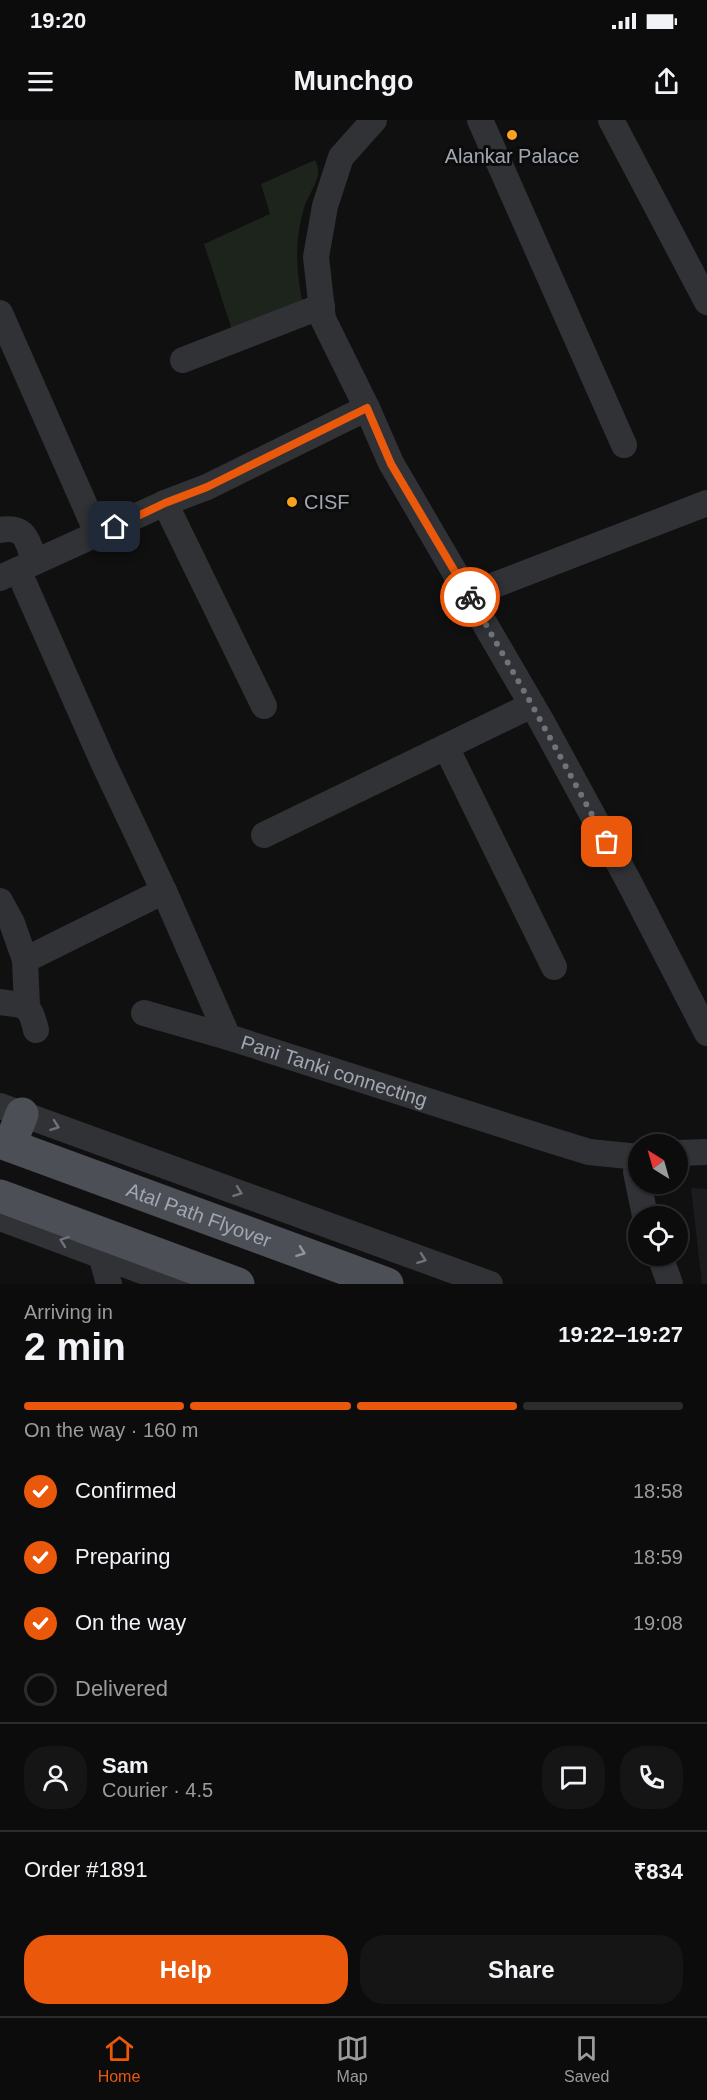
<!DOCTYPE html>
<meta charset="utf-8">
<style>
body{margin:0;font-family:Helvetica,sans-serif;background:#151516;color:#f1f3f6;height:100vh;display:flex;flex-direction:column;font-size:22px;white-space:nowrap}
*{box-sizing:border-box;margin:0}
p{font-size:20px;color:#9a9b9d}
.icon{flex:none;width:33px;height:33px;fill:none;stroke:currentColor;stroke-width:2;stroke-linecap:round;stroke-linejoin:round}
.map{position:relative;height:1164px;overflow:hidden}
.sheet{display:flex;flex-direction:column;background:#0c0c0d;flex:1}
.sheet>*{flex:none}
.needle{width:39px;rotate:323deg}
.tools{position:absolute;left:628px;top:1014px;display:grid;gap:12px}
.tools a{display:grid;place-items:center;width:60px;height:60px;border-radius:50%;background:#0c0c0d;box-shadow:0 2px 4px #0004,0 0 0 2px #2c2c2e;font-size:30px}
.pin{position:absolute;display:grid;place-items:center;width:51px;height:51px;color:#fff;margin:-26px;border-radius:12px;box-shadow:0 3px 9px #0006}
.courier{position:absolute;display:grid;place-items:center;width:60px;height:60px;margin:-30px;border:4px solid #ea580c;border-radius:50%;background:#fff;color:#222;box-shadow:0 2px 8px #0007}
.overview em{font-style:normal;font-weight:700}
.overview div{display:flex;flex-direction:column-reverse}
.overview{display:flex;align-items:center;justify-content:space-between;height:102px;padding:0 24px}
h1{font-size:39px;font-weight:700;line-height:45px}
.bar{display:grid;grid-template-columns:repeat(4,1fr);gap:9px 6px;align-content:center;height:72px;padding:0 24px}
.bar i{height:8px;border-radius:4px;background:#2c2c2e}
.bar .selected{background:#ea580c}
.bar p{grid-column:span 4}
.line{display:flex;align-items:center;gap:15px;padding:0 24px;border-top:2px solid #2c2c2e}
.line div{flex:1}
.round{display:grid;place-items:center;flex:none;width:63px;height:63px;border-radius:24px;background:#151516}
ol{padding:0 24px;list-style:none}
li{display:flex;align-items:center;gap:18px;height:66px}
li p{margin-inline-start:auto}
li .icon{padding:6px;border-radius:50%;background:#ea580c;color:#fff;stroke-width:4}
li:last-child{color:#9a9b9d}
li i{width:33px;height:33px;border:3px solid #2c2c2e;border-radius:50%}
.button{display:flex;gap:12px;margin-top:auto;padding:12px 24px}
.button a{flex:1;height:69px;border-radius:24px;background:#ea580c;color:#fff;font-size:24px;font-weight:700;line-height:69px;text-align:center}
.button a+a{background:#151516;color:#f1f3f6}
.status{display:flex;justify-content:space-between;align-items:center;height:42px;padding:0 30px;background:#0c0c0d;direction:ltr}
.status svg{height:16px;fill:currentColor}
header{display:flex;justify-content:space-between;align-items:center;height:78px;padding:0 24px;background:#0c0c0d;font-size:27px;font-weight:700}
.tab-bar{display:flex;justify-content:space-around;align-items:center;height:84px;border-top:2px solid #2c2c2e;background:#0c0c0d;font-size:16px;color:#9a9b9d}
.tab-bar a{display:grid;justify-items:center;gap:3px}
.tab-bar .selected{color:#ea580c}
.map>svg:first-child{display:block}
</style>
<div class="status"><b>19:20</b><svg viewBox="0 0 49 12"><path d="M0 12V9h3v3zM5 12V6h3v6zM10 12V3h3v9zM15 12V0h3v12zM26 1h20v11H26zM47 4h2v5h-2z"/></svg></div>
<header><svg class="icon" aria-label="menu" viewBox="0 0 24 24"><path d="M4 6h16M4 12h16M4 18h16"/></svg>Munchgo<svg class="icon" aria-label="share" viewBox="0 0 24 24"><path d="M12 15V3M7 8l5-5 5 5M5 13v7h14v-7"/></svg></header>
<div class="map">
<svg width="707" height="1164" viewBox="0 0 707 1164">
<rect width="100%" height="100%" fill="#101011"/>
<!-- built -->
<path fill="#1c1c1e" d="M691,1068L707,1069V1164H702Z"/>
<!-- green -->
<path fill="#1c241c" d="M315,40C325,57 309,71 304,88C294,122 296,154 304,189L234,216L204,124L270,94L261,64Z"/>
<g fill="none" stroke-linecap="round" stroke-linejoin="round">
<!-- minor -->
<g stroke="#313236" stroke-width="26">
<path d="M374,0L341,37L325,86L316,137L323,199L367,288L391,343L542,602L629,762L707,913"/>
<path d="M480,0L624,325"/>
<path d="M611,0L707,182"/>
<path d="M0,193L98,415"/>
<path d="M183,240L322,186"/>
<path d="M165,383L264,586"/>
<path d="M0,410C27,405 27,422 35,442"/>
<path d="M18,450L103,642L164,771"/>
<path d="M0,458L165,383L207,367L367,288"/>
<path d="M469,475L707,383"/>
<path d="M446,627L554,847"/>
<path d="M264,715L532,585"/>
<path d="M0,781L12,803L25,840L27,887"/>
<path id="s1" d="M25,840L164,771L228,917L547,1019L589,1032L639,1037"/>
<path d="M0,882C26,886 29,882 36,910"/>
<path d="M144,893L228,917"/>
<path d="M0,986L490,1164"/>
<path d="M678,1033L707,1032"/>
<path d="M638,1038L636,1052L645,1096"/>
<path d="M0,1098L177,1164"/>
<path d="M101,1135L109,1164"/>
<path d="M660,1136L670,1164"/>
</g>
<!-- major -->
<g stroke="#4c4f55" stroke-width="33">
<path id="s2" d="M0,1022L387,1164"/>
<path d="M10,1025L22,994"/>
<path d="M0,1076L238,1164"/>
</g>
</g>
<!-- one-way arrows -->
<defs><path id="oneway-chevron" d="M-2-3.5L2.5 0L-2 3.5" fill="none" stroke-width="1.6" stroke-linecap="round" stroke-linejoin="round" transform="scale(1.5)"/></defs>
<g stroke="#6e727b">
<use href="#oneway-chevron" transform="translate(55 1006) rotate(20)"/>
<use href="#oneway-chevron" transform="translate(238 1072) rotate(20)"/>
<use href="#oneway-chevron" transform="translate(64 1121) rotate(-160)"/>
<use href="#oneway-chevron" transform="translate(422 1139) rotate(20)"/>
</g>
<use stroke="#8f95a0" href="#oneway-chevron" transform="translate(301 1132) rotate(20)"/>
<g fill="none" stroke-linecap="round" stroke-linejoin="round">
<!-- done -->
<path stroke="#6e727a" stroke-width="6" stroke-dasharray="0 10.8" d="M470,477L532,585L607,722"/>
<!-- route -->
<path stroke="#ea580c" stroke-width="8" d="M115,407L165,383L207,367L367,288L391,344L470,477"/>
</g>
<!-- markers -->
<g fill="#fba11e" stroke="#0b0b0c" stroke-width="2">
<circle cx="512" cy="15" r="6"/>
<circle cx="292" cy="382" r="6"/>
</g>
<g text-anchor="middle" stroke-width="6" stroke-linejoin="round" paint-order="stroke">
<!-- poi labels -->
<g font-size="20" fill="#a0a7b3" stroke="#0b0b0c">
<text x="512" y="43">Alankar Palace</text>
<text x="304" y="389" text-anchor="start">CISF</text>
</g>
<!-- street labels -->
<g font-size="20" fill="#a0a7b3" stroke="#0b0b0c">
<text dy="7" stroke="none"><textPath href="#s1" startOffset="426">Pani Tanki connecting</textPath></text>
<text dy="7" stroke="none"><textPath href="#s2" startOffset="212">Atal Path Flyover</textPath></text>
</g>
</g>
</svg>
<div class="tools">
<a><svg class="needle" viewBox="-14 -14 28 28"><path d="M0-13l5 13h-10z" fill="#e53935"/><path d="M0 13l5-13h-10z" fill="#9a9b9d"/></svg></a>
<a><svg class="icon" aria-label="locate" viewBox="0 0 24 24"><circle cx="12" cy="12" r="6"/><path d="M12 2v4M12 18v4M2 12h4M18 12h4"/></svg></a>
</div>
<div class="pin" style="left:607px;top:722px;background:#ea580c"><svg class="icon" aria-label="bag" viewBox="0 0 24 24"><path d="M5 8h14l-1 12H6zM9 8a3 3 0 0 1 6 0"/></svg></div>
<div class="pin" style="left:115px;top:407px;background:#1f2937"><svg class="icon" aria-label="home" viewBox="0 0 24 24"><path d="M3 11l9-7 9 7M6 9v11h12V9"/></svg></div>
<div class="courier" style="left:470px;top:477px"><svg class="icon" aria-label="bike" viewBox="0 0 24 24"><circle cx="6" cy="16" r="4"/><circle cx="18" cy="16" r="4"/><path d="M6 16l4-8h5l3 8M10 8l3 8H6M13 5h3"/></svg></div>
</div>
<section class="sheet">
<div class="overview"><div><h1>2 min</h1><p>Arriving in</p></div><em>19:22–19:27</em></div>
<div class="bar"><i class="selected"></i><i class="selected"></i><i class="selected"></i><i></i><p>On the way · 160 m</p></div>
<ol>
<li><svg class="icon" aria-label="check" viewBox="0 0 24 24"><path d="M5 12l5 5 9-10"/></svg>Confirmed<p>18:58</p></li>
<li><svg class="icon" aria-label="check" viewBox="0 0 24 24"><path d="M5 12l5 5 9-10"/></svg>Preparing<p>18:59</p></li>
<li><svg class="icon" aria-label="check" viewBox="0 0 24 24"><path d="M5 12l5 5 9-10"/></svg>On the way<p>19:08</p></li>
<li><i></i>Delivered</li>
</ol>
<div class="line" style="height:108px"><a class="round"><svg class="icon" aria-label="person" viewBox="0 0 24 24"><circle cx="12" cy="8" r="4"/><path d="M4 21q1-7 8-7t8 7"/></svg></a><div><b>Sam</b><p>Courier · 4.5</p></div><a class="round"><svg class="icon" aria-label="chat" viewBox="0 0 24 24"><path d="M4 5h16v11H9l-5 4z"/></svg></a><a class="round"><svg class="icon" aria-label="phone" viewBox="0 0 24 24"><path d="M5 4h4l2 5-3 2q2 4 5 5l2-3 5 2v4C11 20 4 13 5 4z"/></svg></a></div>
<div class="line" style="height:78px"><div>Order #1891</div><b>₹834</b></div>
<div class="button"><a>Help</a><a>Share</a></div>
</section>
<nav class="tab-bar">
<a class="selected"><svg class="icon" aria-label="home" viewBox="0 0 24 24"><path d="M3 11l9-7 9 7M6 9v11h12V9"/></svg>Home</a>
<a><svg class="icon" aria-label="map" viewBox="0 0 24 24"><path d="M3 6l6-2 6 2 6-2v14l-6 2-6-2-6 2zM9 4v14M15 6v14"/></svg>Map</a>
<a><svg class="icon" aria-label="saved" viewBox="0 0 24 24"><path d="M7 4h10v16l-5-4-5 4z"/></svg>Saved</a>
</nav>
